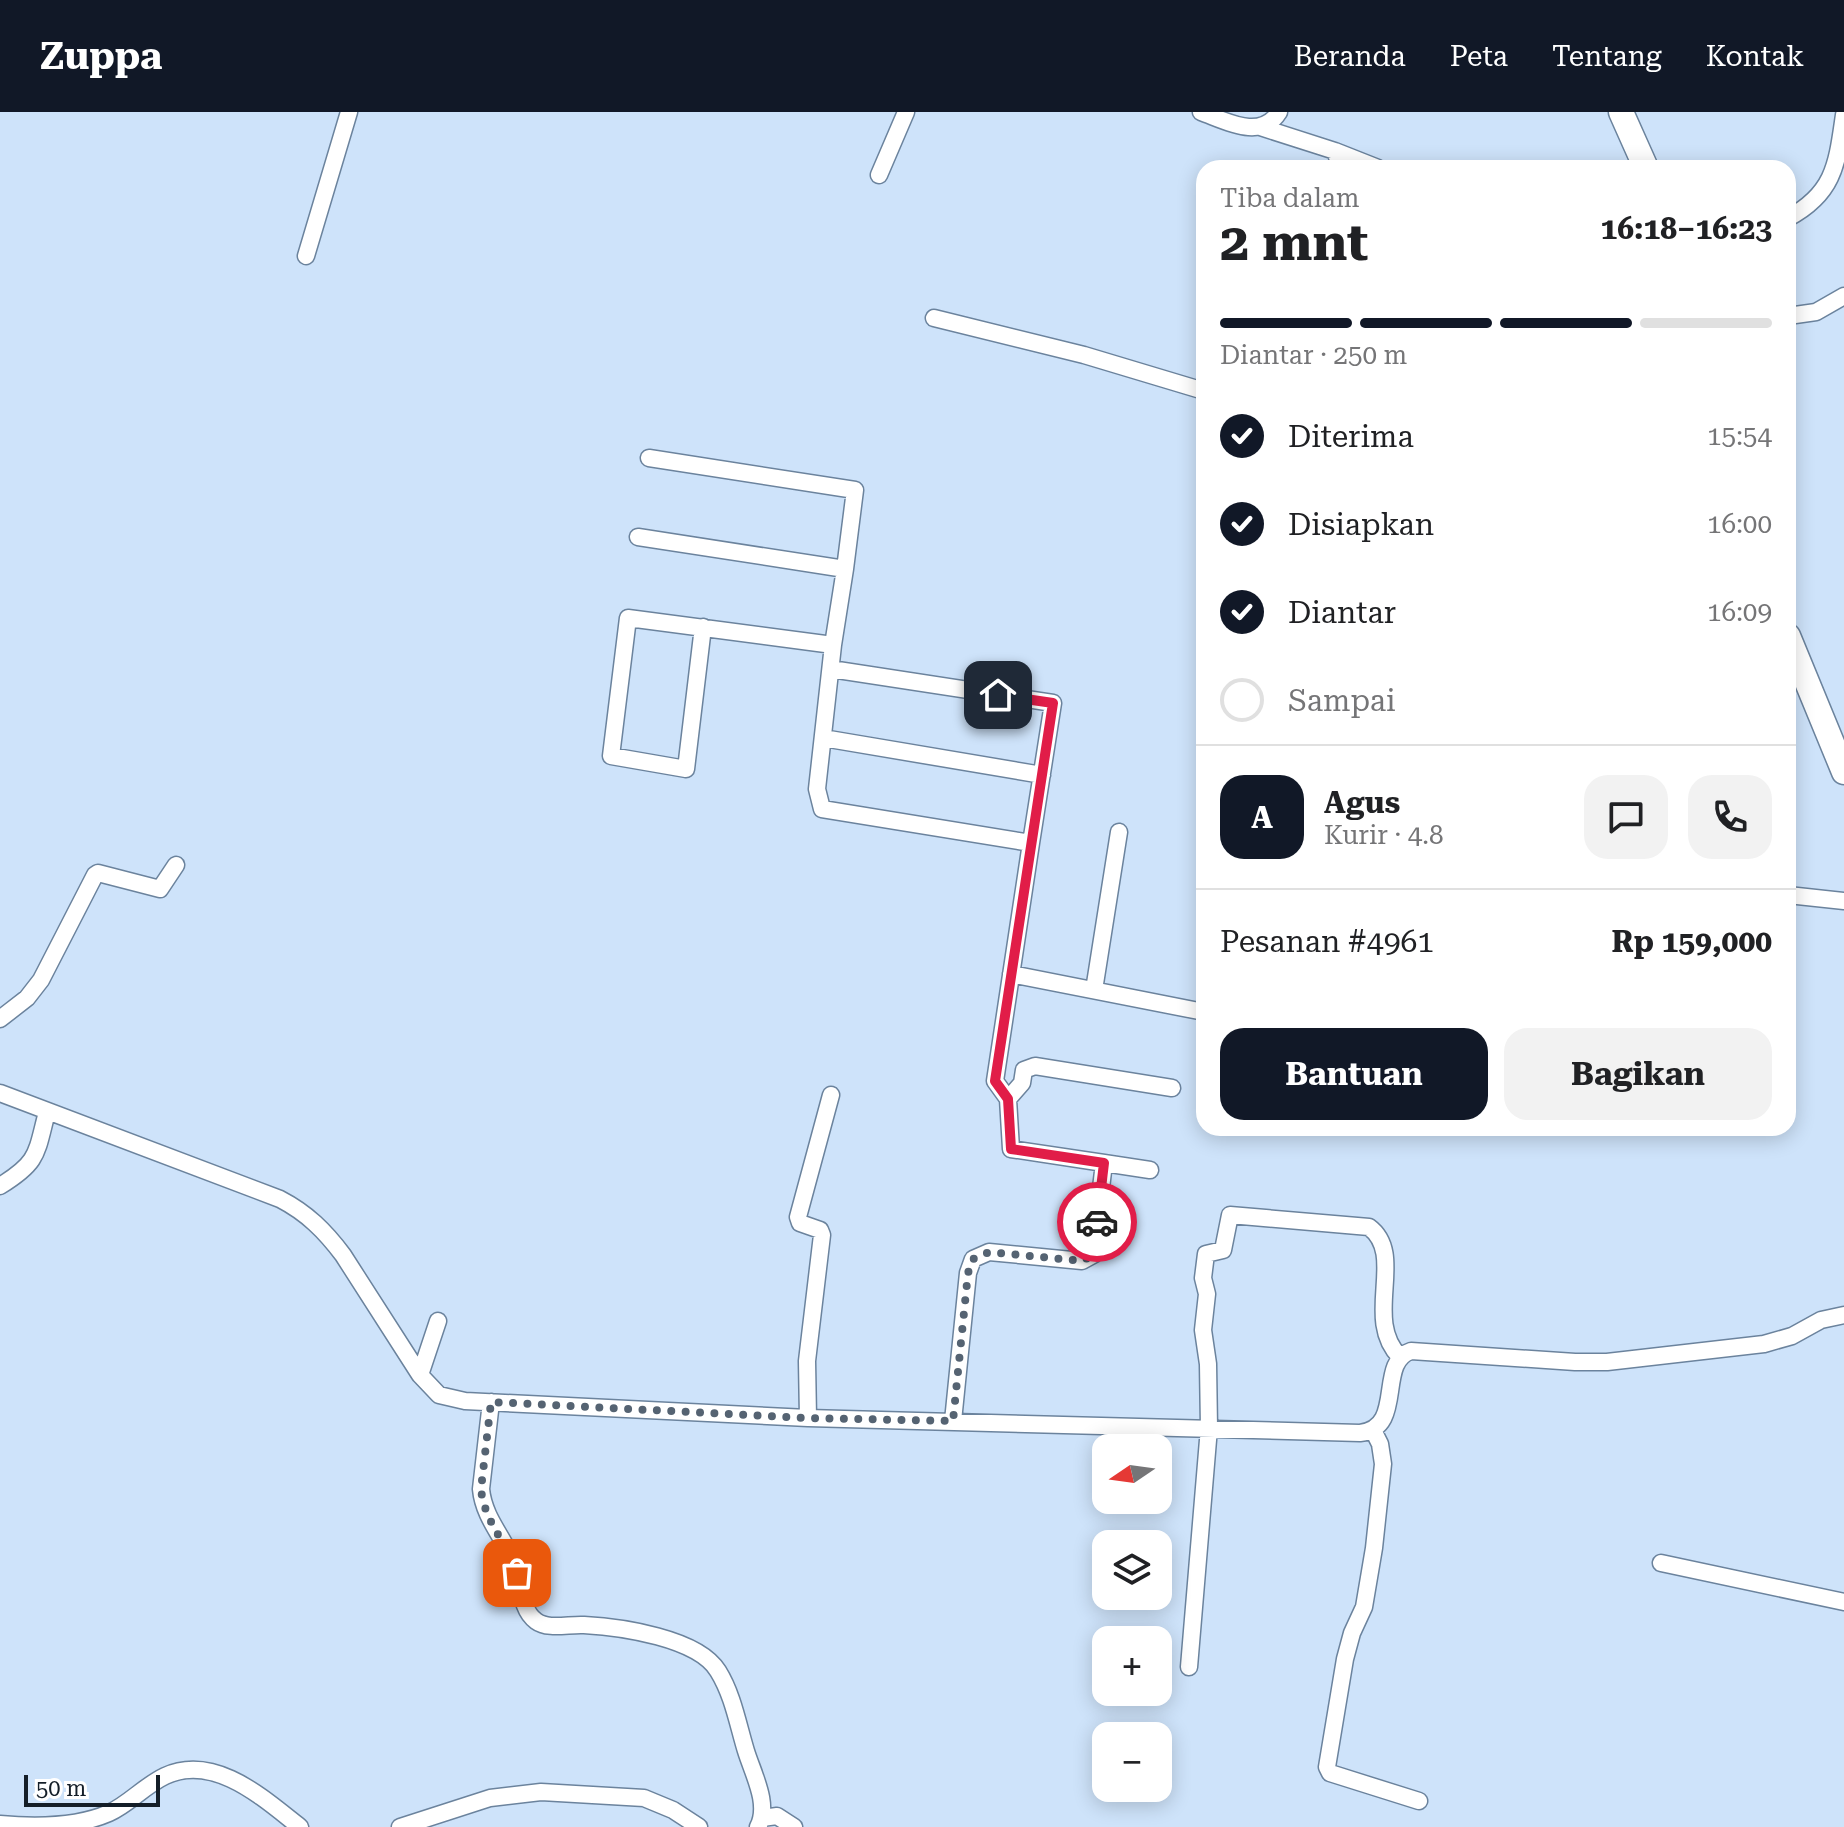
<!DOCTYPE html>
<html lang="id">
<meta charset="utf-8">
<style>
body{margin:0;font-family:"Roboto Serif",serif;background:#f2f2f2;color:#202124;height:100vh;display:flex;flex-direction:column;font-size:30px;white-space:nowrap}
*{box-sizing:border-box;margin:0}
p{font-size:26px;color:#757577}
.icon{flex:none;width:44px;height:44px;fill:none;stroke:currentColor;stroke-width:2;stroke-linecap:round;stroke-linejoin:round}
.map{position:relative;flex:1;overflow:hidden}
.sheet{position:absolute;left:1196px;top:48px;width:600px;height:976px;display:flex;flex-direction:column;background:#fff;border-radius:24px;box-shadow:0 4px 20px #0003}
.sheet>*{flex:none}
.needle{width:52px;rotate:257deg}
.buttons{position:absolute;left:1092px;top:1322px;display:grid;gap:16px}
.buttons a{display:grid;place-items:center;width:80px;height:80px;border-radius:16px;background:#fff;box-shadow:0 4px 20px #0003;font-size:40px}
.scale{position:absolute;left:24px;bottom:20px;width:136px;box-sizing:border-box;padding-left:8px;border:4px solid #141e28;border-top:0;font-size:22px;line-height:28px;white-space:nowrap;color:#141e28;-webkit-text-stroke:6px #fff;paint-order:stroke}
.pin{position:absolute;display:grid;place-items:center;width:68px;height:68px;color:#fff;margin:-34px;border-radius:16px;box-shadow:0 4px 12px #0006}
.courier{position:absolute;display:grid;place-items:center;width:80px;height:80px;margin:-40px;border:6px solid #e11d48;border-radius:50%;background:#fff;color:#222;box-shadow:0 2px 10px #0007}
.headline em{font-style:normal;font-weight:700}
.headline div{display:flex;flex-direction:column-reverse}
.headline{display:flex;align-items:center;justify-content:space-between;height:136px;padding:0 24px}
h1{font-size:52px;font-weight:700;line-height:60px}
.bar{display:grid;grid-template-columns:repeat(4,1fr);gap:12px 8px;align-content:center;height:96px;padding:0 24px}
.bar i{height:10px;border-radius:6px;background:#e0e0e0}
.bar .selected{background:#111827}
.bar p{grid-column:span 4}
.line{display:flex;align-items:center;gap:20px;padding:0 24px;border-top:2px solid #e0e0e0}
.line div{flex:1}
.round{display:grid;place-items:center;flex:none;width:84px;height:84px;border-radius:24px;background:#f2f2f2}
ol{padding:0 24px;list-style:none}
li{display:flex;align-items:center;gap:24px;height:88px}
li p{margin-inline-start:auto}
li .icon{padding:8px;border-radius:50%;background:#111827;color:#fff;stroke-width:4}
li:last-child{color:#757577}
li i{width:44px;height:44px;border:4px solid #e0e0e0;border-radius:50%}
.button{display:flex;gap:16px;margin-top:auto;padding:16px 24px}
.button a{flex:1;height:92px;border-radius:24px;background:#111827;color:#fff;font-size:32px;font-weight:700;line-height:92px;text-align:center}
.button a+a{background:#f2f2f2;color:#202124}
header{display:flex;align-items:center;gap:48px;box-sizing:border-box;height:112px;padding:0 40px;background:#111827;color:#fff}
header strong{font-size:38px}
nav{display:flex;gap:44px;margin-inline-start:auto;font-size:28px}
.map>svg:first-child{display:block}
</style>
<header>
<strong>Zuppa</strong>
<nav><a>Beranda</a><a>Peta</a><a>Tentang</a><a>Kontak</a></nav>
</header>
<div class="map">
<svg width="1844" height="1715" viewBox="0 0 1844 1715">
<rect width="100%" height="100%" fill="#cee3fa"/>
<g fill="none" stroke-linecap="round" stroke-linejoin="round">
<defs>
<path id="street" d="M1201,0C1226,9 1261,29 1279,0
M1260,15L1335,39L1341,56
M1335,39L1378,56
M879,63L906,0
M1788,106C1835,81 1837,51 1844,3
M306,144L349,0
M1788,204L1816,200L1844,184
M934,206L1084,243L1204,279
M649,346L855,378L845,457
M638,425L845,457L833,533
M703,515L686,657L611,644L628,506L833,533L817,677L822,697L1031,731L995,969L1008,987L1011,1037L1104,1051L1093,1143L1082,1149L989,1140L973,1147L968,1161L953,1309
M831,557L1053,591L1031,731
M823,626L1042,663
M1788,783L1844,789
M1011,862L1204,900
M1094,878L1119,720
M0,907L27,886L41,868L95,763L98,761L160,777L176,753
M0,981L280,1087C307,1101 325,1119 343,1143L420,1263L439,1283L465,1289L808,1306L1360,1321C1406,1316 1376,1250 1411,1239L1575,1250H1607L1764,1232L1792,1224L1821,1208L1844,1203
M1008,987L1022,971L1024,958L1035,954L1172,976
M1104,1051L1150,1058
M0,1074C39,1050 36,1042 47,1000
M420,1263L438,1209
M491,1290L481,1377C484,1409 508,1429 517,1459C522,1476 521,1498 536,1509C548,1518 569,1512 584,1513C621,1515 698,1526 718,1559C733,1583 738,1613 746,1639C753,1662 770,1692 758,1715
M808,1306L807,1249L822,1123L820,1118L800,1111L798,1105L831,983
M1373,1318L1380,1332L1383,1352L1374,1436L1364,1495L1352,1521L1345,1547L1327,1655L1330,1661L1419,1689
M1661,1451L1844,1490
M1189,1555L1209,1316L1208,1252L1203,1218L1207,1182L1203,1166L1206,1142L1223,1138L1230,1103L1369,1115C1407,1143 1362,1207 1400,1245
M762,1706L777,1704L794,1715
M0,1712C34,1715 77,1715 109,1701C129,1692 144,1674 165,1664C215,1641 264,1687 300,1715
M400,1715L490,1686L541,1680L644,1686L673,1698L699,1715"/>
<path id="secondary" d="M1621,0L1646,56
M1788,524L1844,660"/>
</defs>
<!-- street casing -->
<use href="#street" stroke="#6b839d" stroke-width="19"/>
<!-- secondary casing -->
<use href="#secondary" stroke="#6b839d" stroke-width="27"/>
<!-- street -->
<use href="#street" stroke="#fff" stroke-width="16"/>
<!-- secondary -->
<use href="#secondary" stroke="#fff" stroke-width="24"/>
</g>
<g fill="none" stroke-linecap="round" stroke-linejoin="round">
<!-- done -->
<path stroke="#556372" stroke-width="8" stroke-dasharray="0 14.4" d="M517,1461C507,1431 484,1409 481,1377L491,1290L808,1306L953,1309L968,1161L973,1147L989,1140L1082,1149L1093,1143L1097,1110"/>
<!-- route -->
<path stroke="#e11d48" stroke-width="10" d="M998,583L1053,591L995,969L1008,987L1011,1037L1104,1051L1097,1110"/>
</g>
</svg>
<div class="buttons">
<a><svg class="needle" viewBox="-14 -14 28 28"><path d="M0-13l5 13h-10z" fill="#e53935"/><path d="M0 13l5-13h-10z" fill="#757577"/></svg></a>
<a><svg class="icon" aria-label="layers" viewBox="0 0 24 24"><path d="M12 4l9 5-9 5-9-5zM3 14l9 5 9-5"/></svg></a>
<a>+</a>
<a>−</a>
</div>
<div class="scale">50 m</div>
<div class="pin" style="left:517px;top:1461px;background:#ea580c"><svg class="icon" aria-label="bag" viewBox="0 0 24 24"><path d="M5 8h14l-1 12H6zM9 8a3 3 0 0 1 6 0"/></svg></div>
<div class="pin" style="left:998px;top:583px;background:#1f2937"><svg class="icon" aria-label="home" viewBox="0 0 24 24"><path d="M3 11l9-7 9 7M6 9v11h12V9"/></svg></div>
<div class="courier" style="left:1097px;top:1110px"><svg class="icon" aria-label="car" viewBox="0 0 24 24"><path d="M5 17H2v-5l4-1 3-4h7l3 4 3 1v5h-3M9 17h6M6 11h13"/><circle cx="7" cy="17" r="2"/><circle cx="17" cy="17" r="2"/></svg></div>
<section class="sheet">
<div class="headline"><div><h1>2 mnt</h1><p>Tiba dalam</p></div><em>16:18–16:23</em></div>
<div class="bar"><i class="selected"></i><i class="selected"></i><i class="selected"></i><i></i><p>Diantar · 250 m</p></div>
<ol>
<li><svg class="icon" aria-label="check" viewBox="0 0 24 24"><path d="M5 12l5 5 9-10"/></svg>Diterima<p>15:54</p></li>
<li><svg class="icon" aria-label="check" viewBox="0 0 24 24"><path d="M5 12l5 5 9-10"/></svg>Disiapkan<p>16:00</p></li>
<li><svg class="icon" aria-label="check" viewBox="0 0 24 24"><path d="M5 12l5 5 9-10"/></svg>Diantar<p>16:09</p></li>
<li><i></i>Sampai</li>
</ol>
<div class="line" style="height:144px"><b class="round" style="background:#111827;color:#fff">A</b><div><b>Agus</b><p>Kurir · 4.8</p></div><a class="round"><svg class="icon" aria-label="chat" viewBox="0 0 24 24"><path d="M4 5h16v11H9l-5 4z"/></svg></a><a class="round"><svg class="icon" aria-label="phone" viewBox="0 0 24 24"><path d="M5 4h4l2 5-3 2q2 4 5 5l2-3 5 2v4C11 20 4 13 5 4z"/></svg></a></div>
<div class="line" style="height:104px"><div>Pesanan #4961</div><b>Rp 159,000</b></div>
<div class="button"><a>Bantuan</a><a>Bagikan</a></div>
</section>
</div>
